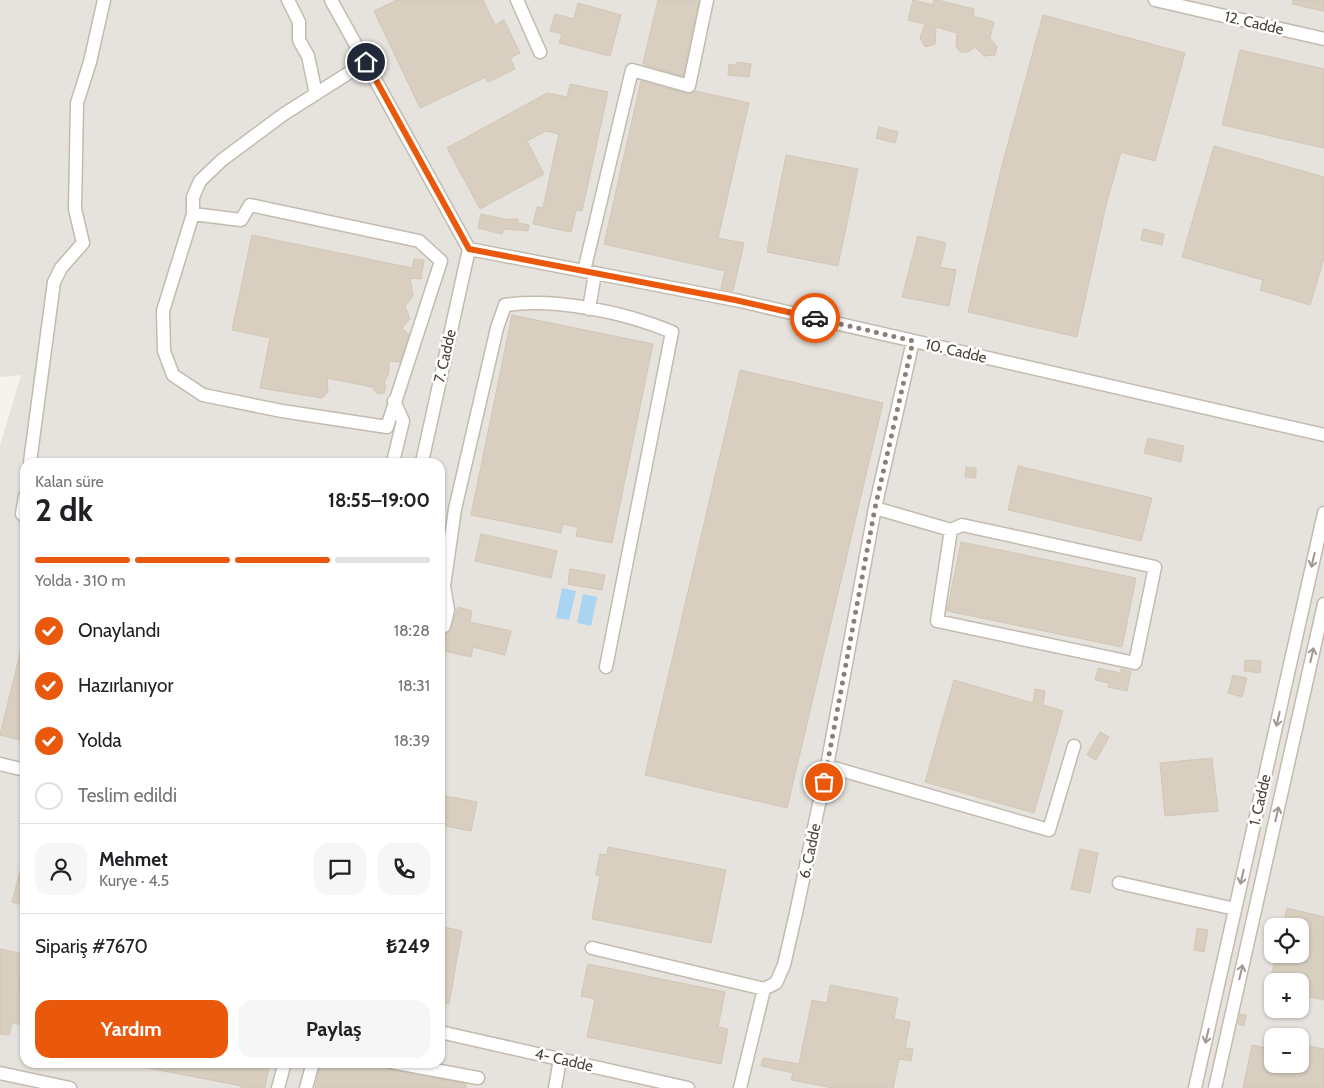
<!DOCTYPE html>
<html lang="tr">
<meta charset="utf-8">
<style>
body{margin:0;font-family:Cabin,sans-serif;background:#f6f6f6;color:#202124;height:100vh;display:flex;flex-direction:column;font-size:19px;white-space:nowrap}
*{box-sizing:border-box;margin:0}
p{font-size:16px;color:#757577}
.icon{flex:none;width:28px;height:28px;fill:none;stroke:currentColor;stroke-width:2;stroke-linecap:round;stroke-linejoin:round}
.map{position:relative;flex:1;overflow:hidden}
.side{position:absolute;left:20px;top:458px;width:425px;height:610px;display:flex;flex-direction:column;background:#fff;border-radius:15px;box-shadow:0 1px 4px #0004}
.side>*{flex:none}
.tools{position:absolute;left:1264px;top:918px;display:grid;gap:10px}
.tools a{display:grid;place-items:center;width:45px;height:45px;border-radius:10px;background:#fff;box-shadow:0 1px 4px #0004;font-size:25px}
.pin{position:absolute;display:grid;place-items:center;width:42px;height:42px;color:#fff;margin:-21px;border:2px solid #fff;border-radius:50%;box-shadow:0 1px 5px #0007}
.courier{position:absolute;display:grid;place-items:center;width:50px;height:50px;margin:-25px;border:4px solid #ea580c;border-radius:50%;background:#fff;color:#222;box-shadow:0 1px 6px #0007}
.headline em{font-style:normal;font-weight:700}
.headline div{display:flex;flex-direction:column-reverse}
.headline{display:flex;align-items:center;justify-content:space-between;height:85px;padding:0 15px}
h1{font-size:32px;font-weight:700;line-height:38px}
.bar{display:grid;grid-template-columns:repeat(4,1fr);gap:8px 5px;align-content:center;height:60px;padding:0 15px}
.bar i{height:6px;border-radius:4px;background:#e0e0e0}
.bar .on{background:#ea580c}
.bar p{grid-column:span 4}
.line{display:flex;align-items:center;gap:12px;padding:0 15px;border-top:1px solid #e0e0e0}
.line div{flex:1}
.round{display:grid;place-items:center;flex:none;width:52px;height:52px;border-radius:15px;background:#f6f6f6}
ol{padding:0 15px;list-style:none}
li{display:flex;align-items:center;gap:15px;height:55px}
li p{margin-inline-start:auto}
li .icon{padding:5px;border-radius:50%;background:#ea580c;color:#fff;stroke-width:4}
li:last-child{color:#757577}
li i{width:28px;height:28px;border:2px solid #e0e0e0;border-radius:50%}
.button{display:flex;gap:10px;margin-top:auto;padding:10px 15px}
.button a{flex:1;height:58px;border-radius:15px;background:#ea580c;color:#fff;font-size:20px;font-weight:700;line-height:58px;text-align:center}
.button a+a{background:#f6f6f6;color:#202124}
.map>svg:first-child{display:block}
</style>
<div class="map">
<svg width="1324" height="1088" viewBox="0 0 1324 1088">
<rect width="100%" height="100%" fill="#f6f3ec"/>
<!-- industrial -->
<path fill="#e6e2dd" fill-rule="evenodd" d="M0,0H1324V1088H0V446L21,375L0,377ZM25,462H440V1062H25ZM1272,926H1300V954H1272ZM1272,981H1300V1009H1272ZM1272,1036H1300V1064H1272Z"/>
<!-- water -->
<path fill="#a9d4f2" d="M562,588L576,591L569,620L556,618Z
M583,594L597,597L591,626L577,623Z"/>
<!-- building -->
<path fill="#d8cfc1" stroke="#d3c7b4" d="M397,0H483L495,25L504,20L520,53L510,58L515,69L488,82L486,77L420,108L374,11Z
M658,0H699L683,76L645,65L643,63Z
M913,0L933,5L934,0H938L974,9L973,16L994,22L990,38L997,47L995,55L984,56L975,47L967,52H960L956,46L957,33L936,27L935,44L925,47L920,38L925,24L908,20Z
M1293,0H1324V11L1292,4Z
M578,3L621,15L610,56L559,43L562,34L550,31L555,14L574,19Z
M1043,15L1185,53L1155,161L1121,152L1105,209L1077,337L968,312L1001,169Z
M1240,50L1324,69V148L1222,125Z
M737,62L751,64L749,77L728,75L729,64L737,65Z
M641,81L687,94L695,91L749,103L718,238L744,243L733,291L721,289L725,271L604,244Z
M570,84L608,92L582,211L576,210L571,232L533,224L537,207L543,208L559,134L546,131L527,141L544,174L480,209L447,148L547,93L567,97Z
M879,127L898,132L895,143L876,138Z
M1214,146L1324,177V258L1310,305L1260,290L1263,280L1182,257Z
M786,155L858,169L838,266L767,252Z
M481,214L508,220V219H518V223L529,225L528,231L503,229L502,234L478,228Z
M1143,229L1164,234L1162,245L1141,240Z
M252,235L412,268L414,259L424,260L421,279L410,278L413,296L405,306L410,319L402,328L409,335L400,362L389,361V373L384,382L386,387L384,393L378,394L372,387L327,378L328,392L322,398L260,388L270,338L232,330Z
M918,236L946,243L940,267L956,270L949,306L902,297Z
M512,315L653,344L612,543L576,536L578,527L563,524L561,533L471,515Z
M740,370L883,403L787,808L645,775Z
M1148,438L1184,446L1181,462L1144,453Z
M1018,466L1152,498L1141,541L1008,510Z
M966,467L976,468V478L965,477Z
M481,534L557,551L551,578L475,561Z
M961,542L1136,578L1122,647L947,611Z
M570,569L605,575L602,590L568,584Z
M458,607L472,611L470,622L511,631L505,655L473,647L471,657L440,650V633L446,634L450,631Z
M22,645L25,646V741L0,735Z
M1245,660L1261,661L1260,673L1244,671Z
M1098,668L1121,673V669L1131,671L1127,691L1108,687L1109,683L1095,680Z
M1233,675L1247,678L1242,697L1228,693Z
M954,680L1033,703L1035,689L1045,691L1043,705L1063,711L1034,813L925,782Z
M1100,732L1109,737L1096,760L1087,755Z
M1212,758L1218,811L1165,816L1160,763Z
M440,795L477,802L471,831L440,825Z
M608,847L726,870L711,943L592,919L600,876L596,875L600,854L607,855Z
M1080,849L1098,853L1090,893L1071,889Z
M22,863L25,864V906L12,902Z
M1287,908L1324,917V1000L1300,995V981H1270L1276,954H1300V926H1283Z
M440,926L462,931L449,1004L440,1002Z
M1197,928L1208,930L1204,952L1194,950Z
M0,949L25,954L19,987L25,988V1025L12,1023L9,1035L0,1034Z
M588,964L725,992L718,1027L728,1029L721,1064L587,1037L595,999L581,996Z
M830,985L898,998L894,1019L910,1022L905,1048L913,1049L911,1061L899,1059L893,1088H833L791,1080L793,1073L761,1066L763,1058L799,1064L812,1000L827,1003Z
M1240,1014L1246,1015L1244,1026L1238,1024Z
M1300,1044L1324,1049V1088H1243L1252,1045L1272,1049V1064H1300Z
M144,1062H270L265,1088H241L242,1086L143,1067Z
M321,1062H359L466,1084V1088H315Z"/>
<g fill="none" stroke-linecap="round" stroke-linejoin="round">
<defs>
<path id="minor" d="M288,0L299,22V40L308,56L316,94
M331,0L469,249
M517,0L540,52
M1155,0L1324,39
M193,214L241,220L250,205L419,241L441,261L387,427L282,411L203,395L173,375L164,351L163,311L193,214V197L200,181L222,160L284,114L366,62
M469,249L735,300L1324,435
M584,271L632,70L689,86L707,0
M589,309L595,273
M30,462L54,282L61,268L83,243L75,209L77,103L90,62L104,0
M393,462L403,421L394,401
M422,462L469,249
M25,496L22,514L25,516
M875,508L951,530L962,525L1155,567L1135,663L937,621L951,530
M444,626L448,610L444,586L455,509L497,328L505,305C556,298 625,312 672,332L606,667
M0,764L25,770
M827,766L1049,830L1074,746
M1119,883L1235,909
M592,948L764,989
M440,1032L688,1088
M391,1062L478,1078
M0,1073L70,1088
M278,1088L285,1062
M306,1088L313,1062
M555,1088L560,1059
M740,1088L764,989L776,983L784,965L796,913L827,766L875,508L913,341
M1195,1088L1324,513
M1215,1088L1324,604"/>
</defs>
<!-- minor casing -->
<use href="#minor" stroke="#c2bbae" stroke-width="15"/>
<!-- minor -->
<use href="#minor" stroke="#fff" stroke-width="12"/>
</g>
<!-- one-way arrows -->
<defs><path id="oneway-shaft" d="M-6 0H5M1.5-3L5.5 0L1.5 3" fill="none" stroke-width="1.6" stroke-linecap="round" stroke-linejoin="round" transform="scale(1.25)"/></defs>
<g stroke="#9c9892">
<use href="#oneway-shaft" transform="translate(1313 560) rotate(103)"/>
<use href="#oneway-shaft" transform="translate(1312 655) rotate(-77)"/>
<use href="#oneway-shaft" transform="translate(1278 719) rotate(103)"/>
<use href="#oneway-shaft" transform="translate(1277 814) rotate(-77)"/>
<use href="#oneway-shaft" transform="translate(1242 877) rotate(103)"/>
<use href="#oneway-shaft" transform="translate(1241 972) rotate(-77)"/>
<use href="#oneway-shaft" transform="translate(1207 1036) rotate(103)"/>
</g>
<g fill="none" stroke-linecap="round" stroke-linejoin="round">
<!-- done -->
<path stroke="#878178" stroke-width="5" stroke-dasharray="0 9" d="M815,318L913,341L875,508L824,782"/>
<!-- route -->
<path stroke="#ea580c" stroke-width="6" d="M366,62L469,249L735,300L815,318"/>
</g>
<g text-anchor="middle" stroke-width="5" stroke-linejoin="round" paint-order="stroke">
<!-- street labels -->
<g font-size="15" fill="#4b4439" stroke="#fff">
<text transform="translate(1254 23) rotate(13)" y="5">12. Cadde</text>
<text transform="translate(956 351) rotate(13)" y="5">10. Cadde</text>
<text transform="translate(445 356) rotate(-77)" y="5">7. Cadde</text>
<text transform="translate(1260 800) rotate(-77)" y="5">1. Cadde</text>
<text transform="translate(810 851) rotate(-78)" y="5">6. Cadde</text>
<text transform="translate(564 1060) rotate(13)" y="5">4- Cadde</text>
</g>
</g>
</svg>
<div class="tools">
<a><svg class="icon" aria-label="locate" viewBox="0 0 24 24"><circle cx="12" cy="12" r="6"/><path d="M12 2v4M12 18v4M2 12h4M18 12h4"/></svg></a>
<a>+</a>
<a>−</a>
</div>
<div class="pin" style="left:824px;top:782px;background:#ea580c"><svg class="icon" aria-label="bag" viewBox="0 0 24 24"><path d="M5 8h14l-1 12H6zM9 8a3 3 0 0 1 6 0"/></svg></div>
<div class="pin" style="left:366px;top:62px;background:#1f2937"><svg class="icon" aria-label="home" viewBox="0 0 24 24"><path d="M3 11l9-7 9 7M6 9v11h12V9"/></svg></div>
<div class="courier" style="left:815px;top:318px"><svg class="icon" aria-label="car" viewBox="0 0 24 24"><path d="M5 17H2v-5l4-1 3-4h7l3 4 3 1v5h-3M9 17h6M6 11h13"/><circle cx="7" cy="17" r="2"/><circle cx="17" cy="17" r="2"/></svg></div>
<section class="side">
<div class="headline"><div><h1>2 dk</h1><p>Kalan süre</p></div><em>18:55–19:00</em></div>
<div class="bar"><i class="on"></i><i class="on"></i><i class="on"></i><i></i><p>Yolda · 310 m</p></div>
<ol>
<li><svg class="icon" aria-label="check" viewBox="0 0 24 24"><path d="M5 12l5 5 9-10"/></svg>Onaylandı<p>18:28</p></li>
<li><svg class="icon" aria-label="check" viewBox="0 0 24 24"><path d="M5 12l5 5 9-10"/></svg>Hazırlanıyor<p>18:31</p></li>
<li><svg class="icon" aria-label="check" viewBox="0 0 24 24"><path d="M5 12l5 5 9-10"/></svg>Yolda<p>18:39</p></li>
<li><i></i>Teslim edildi</li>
</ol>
<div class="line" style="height:90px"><a class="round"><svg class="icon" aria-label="person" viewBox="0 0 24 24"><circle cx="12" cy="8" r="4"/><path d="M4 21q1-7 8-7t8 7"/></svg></a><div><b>Mehmet</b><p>Kurye · 4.5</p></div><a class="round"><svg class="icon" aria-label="chat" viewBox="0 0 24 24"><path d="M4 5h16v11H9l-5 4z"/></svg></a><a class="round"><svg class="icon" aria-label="phone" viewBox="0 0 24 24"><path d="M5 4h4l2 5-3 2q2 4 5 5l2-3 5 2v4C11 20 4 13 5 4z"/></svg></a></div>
<div class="line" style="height:65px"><div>Sipariş #7670</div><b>₺249</b></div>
<div class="button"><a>Yardım</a><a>Paylaş</a></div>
</section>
</div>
